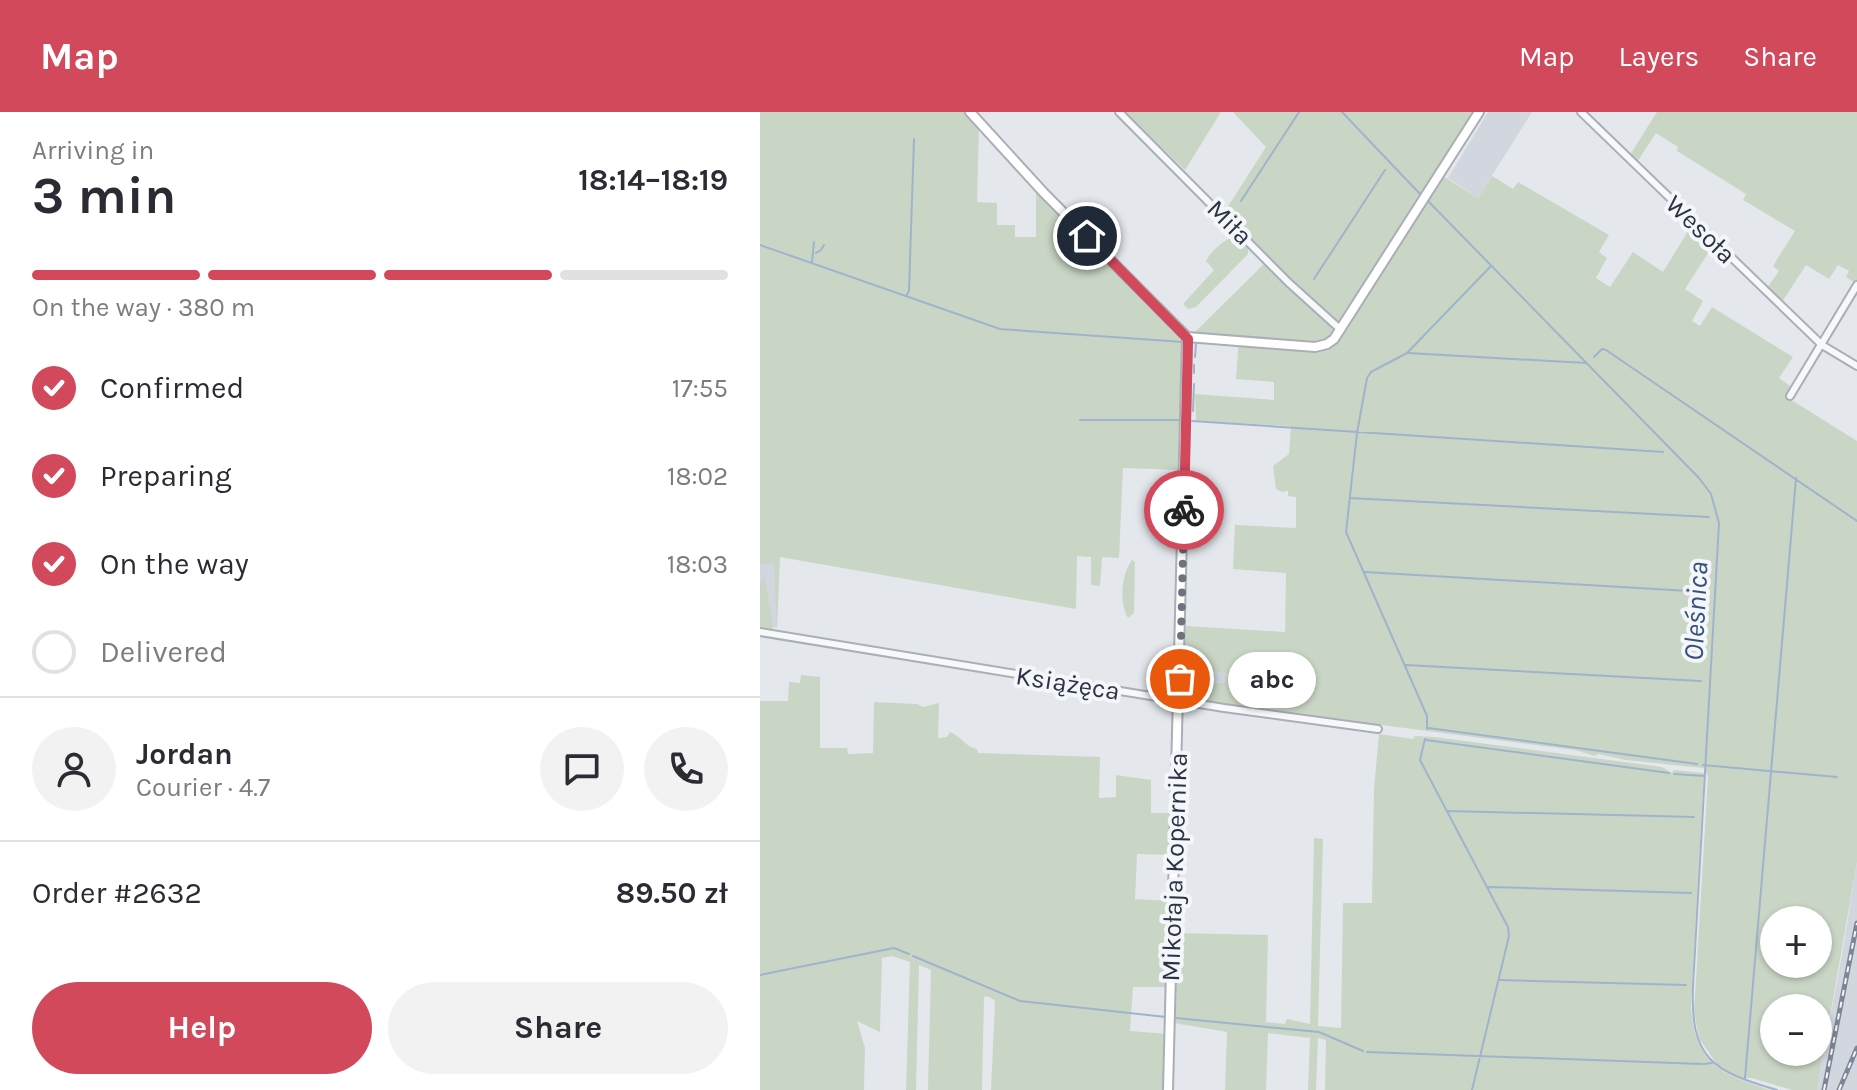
<!DOCTYPE html>
<meta charset="utf-8">
<style>
body{margin:0;font-family:Karla,sans-serif;background:#f2f2f3;color:#2b2b33;height:100vh;display:flex;flex-direction:column;font-size:30px;white-space:nowrap}
*{box-sizing:border-box;margin:0}
p{font-size:26px;color:#7c7c81}
.icon{flex:none;width:44px;height:44px;fill:none;stroke:currentColor;stroke-width:2;stroke-linecap:round;stroke-linejoin:round}
.map{position:relative;flex:1;overflow:hidden}
.side{display:flex;flex-direction:column;background:#fff;width:760px}
.side>*{flex:none}
.controls{position:absolute;left:1000px;top:794px;display:grid;gap:16px}
.controls a{display:grid;place-items:center;width:72px;height:72px;border-radius:50%;background:#fff;box-shadow:0 2px 6px #0004;font-size:40px}
.pin{position:absolute;display:grid;place-items:center;width:68px;height:68px;color:#fff;margin:-34px;border:4px solid #fff;border-radius:50%;box-shadow:0 2px 8px #0007}
.courier{position:absolute;display:grid;place-items:center;width:80px;height:80px;margin:-40px;border:6px solid #d1495b;border-radius:50%;background:#fff;color:#222;box-shadow:0 2px 10px #0007}
.bubble{position:absolute;height:56px;border-radius:28px;background:#fff;box-shadow:0 2px 6px #0004;font-size:26px;font-weight:700;line-height:56px;text-align:center}
.headline em{font-style:normal;font-weight:700}
.headline div{display:flex;flex-direction:column-reverse}
.headline{display:flex;align-items:center;justify-content:space-between;height:136px;padding:0 32px}
h1{font-size:52px;font-weight:700;line-height:60px}
.bar{display:grid;grid-template-columns:repeat(4,1fr);gap:12px 8px;align-content:center;height:96px;padding:0 32px}
.bar i{height:10px;border-radius:6px;background:#e1e1e2}
.bar .on{background:#d1495b}
.bar p{grid-column:span 4}
.line{display:flex;align-items:center;gap:20px;padding:0 32px;border-top:2px solid #e1e1e2}
.line div{flex:1}
.round{display:grid;place-items:center;flex:none;width:84px;height:84px;border-radius:42px;background:#f2f2f3}
ol{padding:0 32px;list-style:none}
li{display:flex;align-items:center;gap:24px;height:88px}
li p{margin-inline-start:auto}
li .icon{padding:8px;border-radius:50%;background:#d1495b;color:#fff;stroke-width:4}
li:last-child{color:#7c7c81}
li i{width:44px;height:44px;border:4px solid #e1e1e2;border-radius:50%}
.action{display:flex;gap:16px;margin-top:auto;padding:16px 32px}
.action a{flex:1;height:92px;border-radius:48px;background:#d1495b;color:#fff;font-size:32px;font-weight:700;line-height:92px;text-align:center}
.action a+a{background:#f2f2f3;color:#2b2b33}
header{display:flex;align-items:center;gap:48px;box-sizing:border-box;height:112px;padding:0 40px;background:#d1495b;color:#fff}
header strong{font-size:38px}
nav{display:flex;gap:44px;margin-inline-start:auto;font-size:28px}
main{display:flex;flex:1;min-height:0}
.map>svg:first-child{display:block}
</style>
<header>
<strong>Map</strong>
<nav><a>Map</a><a>Layers</a><a>Share</a></nav>
</header>
<main>
<section class="side">
<div class="headline"><div><h1>3 min</h1><p>Arriving in</p></div><em>18:14–18:19</em></div>
<div class="bar"><i class="on"></i><i class="on"></i><i class="on"></i><i></i><p>On the way · 380 m</p></div>
<ol>
<li><svg class="icon" aria-label="check" viewBox="0 0 24 24"><path d="M5 12l5 5 9-10"/></svg>Confirmed<p>17:55</p></li>
<li><svg class="icon" aria-label="check" viewBox="0 0 24 24"><path d="M5 12l5 5 9-10"/></svg>Preparing<p>18:02</p></li>
<li><svg class="icon" aria-label="check" viewBox="0 0 24 24"><path d="M5 12l5 5 9-10"/></svg>On the way<p>18:03</p></li>
<li><i></i>Delivered</li>
</ol>
<div class="line" style="height:144px"><a class="round"><svg class="icon" aria-label="person" viewBox="0 0 24 24"><circle cx="12" cy="8" r="4"/><path d="M4 21q1-7 8-7t8 7"/></svg></a><div><b>Jordan</b><p>Courier · 4.7</p></div><a class="round"><svg class="icon" aria-label="chat" viewBox="0 0 24 24"><path d="M4 5h16v11H9l-5 4z"/></svg></a><a class="round"><svg class="icon" aria-label="phone" viewBox="0 0 24 24"><path d="M5 4h4l2 5-3 2q2 4 5 5l2-3 5 2v4C11 20 4 13 5 4z"/></svg></a></div>
<div class="line" style="height:104px"><div>Order #2632</div><b>89.50 zł</b></div>
<div class="action"><a>Help</a><a>Share</a></div>
</section>
<div class="map">
<svg width="1097" height="978" viewBox="0 0 1097 978">
<rect width="100%" height="100%" fill="#e4e7ec"/>
<!-- built -->
<path fill="#d2d6de" d="M728,0H772L718,86L688,66Z
M0,401H21L17,516L0,513Z
M424,558L467,561L466,571L424,570Z
M1097,750V978H1057L1084,831Z"/>
<!-- green -->
<path fill="#c9d6c5" fill-rule="evenodd" d="M0,0H207L219,13L217,90L237,91V113H255V125H276V76L416,216L424,235L421,358L363,356L359,446L342,445L340,474L331,473V445L317,444L316,497L20,445L17,516L14,451L0,452Z
M364,0H461L425,58Z
M473,0H715L678,61L718,86L732,64L753,77L758,70L849,123L839,140L847,146L836,166L850,175L873,140L903,160L930,116L952,135L925,177L943,189L932,209L940,214L952,195L1033,245L1019,266L1030,274L1025,284L1097,329V750L1057,978H1032L992,966H980L960,957L939,926L934,900L948,664L943,656L866,648L838,642L835,644L815,638L428,588L423,584L424,570L466,571L467,561L424,558L426,514L525,520L526,461L473,457L475,413L536,416V385L528,384V379L522,380L516,377L513,354L529,342L531,314L436,309L435,282L514,288V270L476,267L479,226L434,221L507,149L462,104L506,35ZM1014,808H1058V852H1014ZM1014,896H1058V940H1014Z
M897,0H1097V172L1086,165L1089,159L1078,153L1069,167L1046,153L1022,190L1007,176L1019,159L1013,154L1035,119L983,88L986,82L917,39L918,35L896,21L875,53L868,46Z
M470,126L488,136V142L436,195L428,197L423,192L454,158L446,149C452,138 460,132 470,126Z
M372,448L375,450L374,501L368,506C359,490 361,463 372,448Z
M4,462L13,515L12,518L0,516V470H2Z
M41,563L60,565V636H87L88,642L113,641L114,590L157,592L163,595L179,591L178,626L187,625L190,620C201,624 205,635 217,637L218,641L340,645L339,686L356,685V663L391,668V701H411V743L377,742L375,787L409,789L407,875H373L370,919L407,922L405,978H231L235,891L234,888L227,884L224,885L222,978H168L171,858L159,853L156,978H146L150,850L132,844L122,846L120,920L97,909L105,936L104,978H0V589H28L29,570L40,571Z
M619,622L653,627L655,624L674,625L902,655L912,661L914,658L944,661L931,894C934,952 962,963 1011,978H565L566,928L558,926L556,978H548L550,926L508,921L506,978H465L467,920L414,911V821L508,823L506,910L525,912L527,907L550,912L554,726L563,727L558,914L581,916L583,791H612L614,677Z"/>
<g fill="none" stroke-linecap="round" stroke-linejoin="round">
<!-- stream -->
<path stroke="#9fb4cc" stroke-width="2" d="M582,0L661,83
M225,22L229,27
M237,36L244,44
M249,49L261,62
M264,66L268,70
M481,89L539,0
M668,89L939,366L951,382L959,411L933,874C930,947 952,959 1017,978
M0,133L240,217L423,230
M56,141L61,138L64,133
M52,150L54,130
M554,167L625,58
M146,184L149,179L154,27
M648,241L826,251
M435,245L436,232
M834,245L842,237L846,238L1097,409
M434,261V253
M433,299L434,272
M320,308H423
M432,309L903,340
M590,386L949,405
M605,460L946,480
M646,553L941,569
M668,616L937,652
M667,617V604L586,420L597,321L607,266L611,260L647,241L730,155
M665,627L660,648L748,815L749,824L712,978
M666,628L909,661
M943,653L1077,665
M914,662L945,664
M688,699L934,705
M728,775L931,781
M153,844L260,889L406,905
M0,863L134,836L149,842
M740,868L926,873
M416,906L559,920L603,939
M607,940L942,952
M944,952L952,951
M985,966L1036,366"/>
<defs>
<path id="street" d="M359,0L529,171L581,218
M821,0L1062,233L1097,254
M1030,284L1097,173
M0,520L464,596L618,617"/>
<path id="secondary" d="M210,0L284,81L427,225
M427,225L555,235L567,232L574,227L719,0
M408,978L427,225"/>
</defs>
<!-- street casing -->
<use href="#street" stroke="#a9aeb7" stroke-width="10"/>
<!-- secondary casing -->
<use href="#secondary" stroke="#a9aeb7" stroke-width="12"/>
<!-- street -->
<use href="#street" stroke="#f7f8fa" stroke-width="6"/>
<!-- secondary -->
<use href="#secondary" stroke="#fff" stroke-width="8"/>
<defs>
<path id="rail" d="M1064,978L1097,811
M1079,978L1097,936"/>
</defs>
<!-- rail casing -->
<use href="#rail" stroke="#7d8696" stroke-width="5"/>
<!-- rail -->
<use href="#rail" stroke="#f4f6f9" stroke-width="2" stroke-dasharray="6" stroke-linecap="butt"/>
</g>
<g fill="none" stroke-linecap="round" stroke-linejoin="round">
<!-- done -->
<path stroke="#6c737f" stroke-width="8" stroke-dasharray="0 14.4" d="M420,567L424,398"/>
<!-- route -->
<path stroke="#d1495b" stroke-width="10" d="M327,124L428,227L424,398"/>
</g>
<g text-anchor="middle" stroke-width="8" stroke-linejoin="round" paint-order="stroke">
<!-- street labels -->
<g font-size="26" fill="#2b3445" stroke="#f4f6f9">
<text transform="translate(470 110) rotate(45)" y="9">Miła</text>
<text transform="translate(941 117) rotate(44)" y="9">Wesoła</text>
<text transform="translate(308 571) rotate(9)" y="9">Książęca</text>
<text transform="translate(414 755) rotate(-88)" y="9">Mikołaja Kopernika</text>
</g>
<!-- water labels -->
<g font-size="28" font-style="italic" fill="#34527a" stroke="#f4f6f9">
<text transform="translate(935 499) rotate(-87)" y="10">Oleśnica</text>
</g>
</g>
</svg>
<div class="controls">
<a>+</a>
<a>−</a>
</div>
<div class="pin" style="left:420px;top:567px;background:#ea580c"><svg class="icon" aria-label="bag" viewBox="0 0 24 24"><path d="M5 8h14l-1 12H6zM9 8a3 3 0 0 1 6 0"/></svg></div>
<div class="pin" style="left:327px;top:124px;background:#1f2937"><svg class="icon" aria-label="home" viewBox="0 0 24 24"><path d="M3 11l9-7 9 7M6 9v11h12V9"/></svg></div>
<div class="courier" style="left:424px;top:398px"><svg class="icon" aria-label="bike" viewBox="0 0 24 24"><circle cx="6" cy="16" r="4"/><circle cx="18" cy="16" r="4"/><path d="M6 16l4-8h5l3 8M10 8l3 8H6M13 5h3"/></svg></div>
<div class="bubble" style="left:468px;top:540px;width:88px">abc</div>
</div>
</main>
